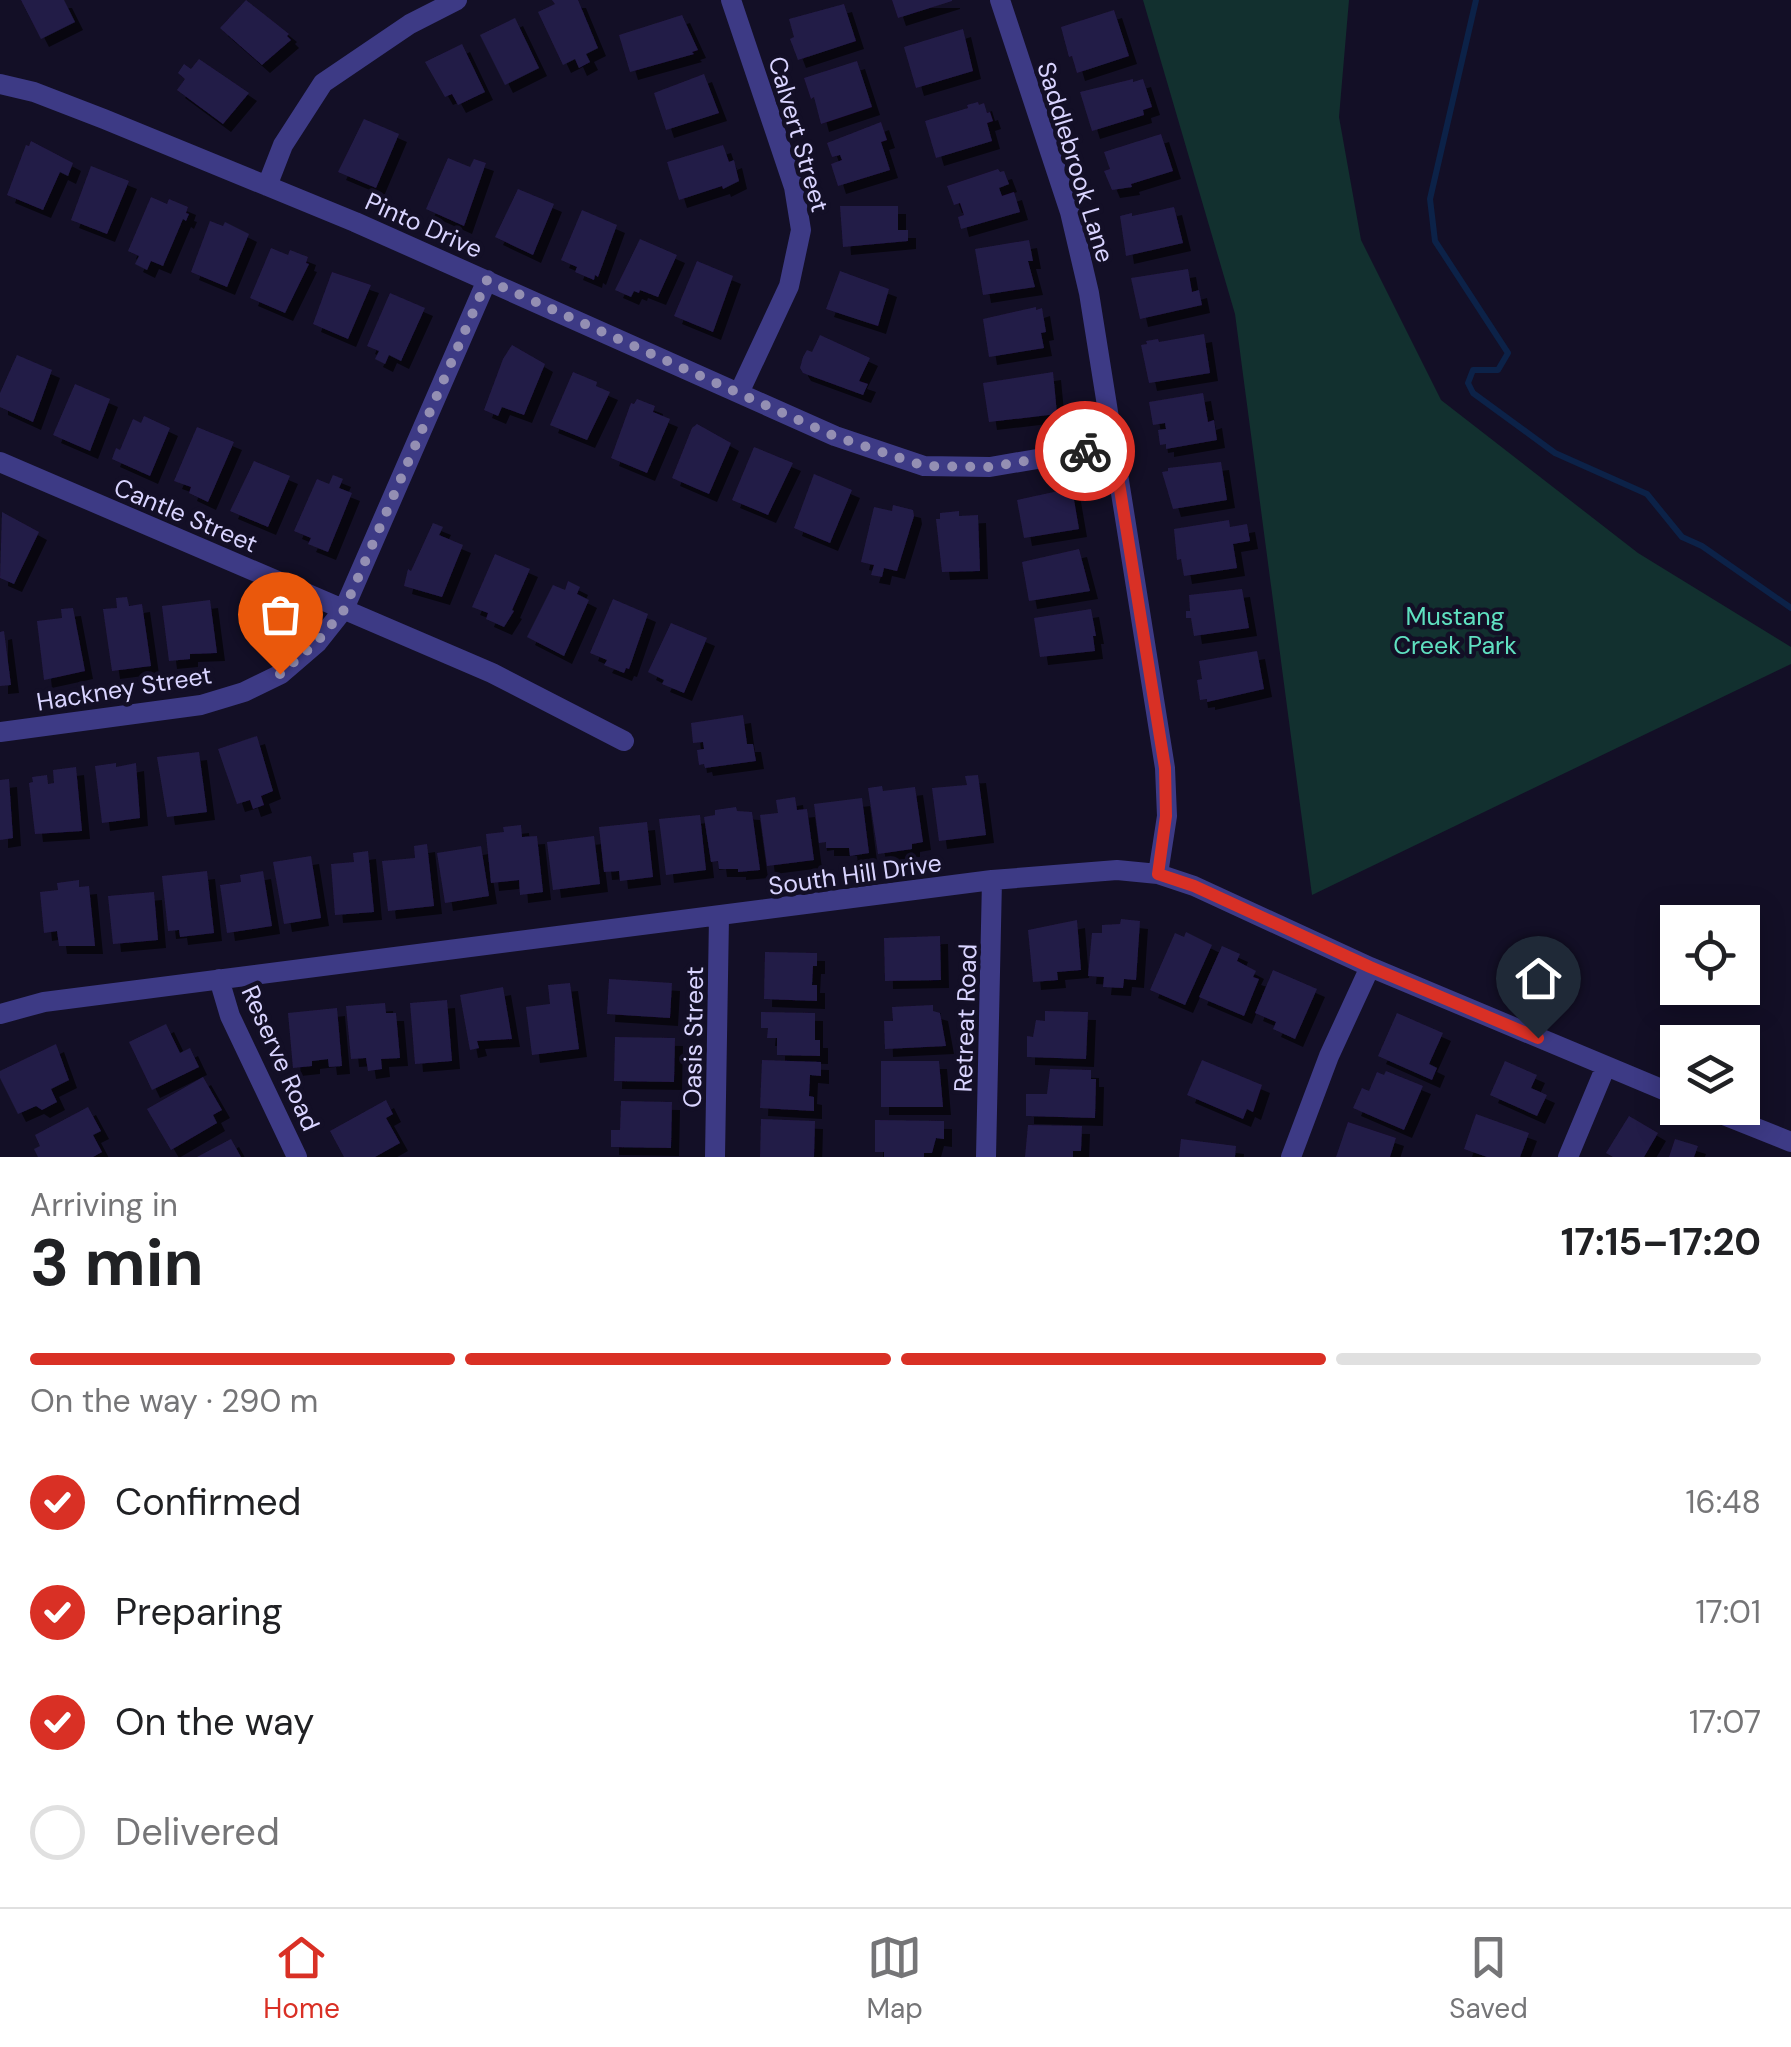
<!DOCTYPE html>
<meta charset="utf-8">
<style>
body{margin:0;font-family:"DM Sans",sans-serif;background:#f6f6f6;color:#202124;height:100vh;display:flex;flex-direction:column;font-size:38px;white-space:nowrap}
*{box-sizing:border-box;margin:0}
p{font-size:32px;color:#757577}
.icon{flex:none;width:55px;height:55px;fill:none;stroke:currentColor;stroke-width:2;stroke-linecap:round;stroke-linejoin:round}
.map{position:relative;height:1157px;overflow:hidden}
.side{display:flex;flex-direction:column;background:#fff;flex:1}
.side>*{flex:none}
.tools{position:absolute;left:1660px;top:905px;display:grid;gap:20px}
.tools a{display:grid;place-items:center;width:100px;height:100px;border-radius:0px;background:#fff;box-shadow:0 5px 25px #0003;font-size:50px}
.pin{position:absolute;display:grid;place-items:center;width:85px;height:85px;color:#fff;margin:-102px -42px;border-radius:50% 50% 50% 0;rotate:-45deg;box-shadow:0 0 10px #0007}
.pin .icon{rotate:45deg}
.courier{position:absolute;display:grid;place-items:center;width:100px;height:100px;margin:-50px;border:8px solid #d93025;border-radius:50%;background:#fff;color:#222;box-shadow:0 2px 12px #0007}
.summary em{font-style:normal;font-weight:700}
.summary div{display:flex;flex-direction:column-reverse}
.summary{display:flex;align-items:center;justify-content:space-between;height:170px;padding:0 30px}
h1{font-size:65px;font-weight:700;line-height:75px}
.bar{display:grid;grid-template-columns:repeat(4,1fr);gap:15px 10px;align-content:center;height:120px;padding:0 30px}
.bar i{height:12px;border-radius:8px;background:#e0e0e0}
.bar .on{background:#d93025}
.bar p{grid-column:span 4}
ol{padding:0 30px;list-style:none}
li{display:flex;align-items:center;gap:30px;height:110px}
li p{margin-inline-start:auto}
li .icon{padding:10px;border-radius:50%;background:#d93025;color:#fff;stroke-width:4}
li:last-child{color:#757577}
li i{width:55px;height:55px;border:5px solid #e0e0e0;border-radius:50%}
.tabs{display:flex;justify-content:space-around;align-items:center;height:140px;border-top:2px solid #e0e0e0;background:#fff;font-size:28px;color:#757577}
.tabs a{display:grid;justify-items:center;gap:5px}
.tabs .on{color:#d93025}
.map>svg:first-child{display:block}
</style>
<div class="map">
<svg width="1791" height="1157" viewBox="0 0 1791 1157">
<defs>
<filter id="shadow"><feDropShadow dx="8" dy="8" stdDeviation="0" flood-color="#0009"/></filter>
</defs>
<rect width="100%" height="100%" fill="#130f26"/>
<!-- green -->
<path fill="#12302f" d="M1143,0H1349L1339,117L1361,240L1441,400L1638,553L1791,647V664L1312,895L1235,314Z"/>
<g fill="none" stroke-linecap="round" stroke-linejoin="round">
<!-- stream -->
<path stroke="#0c2248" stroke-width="6" d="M1476,0L1430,199L1435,241L1508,353L1498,370H1473L1468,383L1473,393L1555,453L1647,494L1682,537L1702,546L1791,608"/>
</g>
<!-- building -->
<path fill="#241b47" filter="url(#shadow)" d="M21,0H64L75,22L41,39Z
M246,0L289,34L287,36L291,40L262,65L220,28Z
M552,0H578L598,48L586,54L590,62L579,68L575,59L563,65L538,12L555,4Z
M892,0H952V1L898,18Z
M844,4L856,41L798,60L790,39L794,37L789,19Z
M1114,10L1129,56L1077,73L1072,56L1069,57L1061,27Z
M682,15L698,50L692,52L694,54L630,72L619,35Z
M515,18L539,68L505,85L480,35Z
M963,29L973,71L916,88L904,47Z
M462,44L485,92L458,105L452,94L445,97L425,62Z
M199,59L249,93L223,124L177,90L185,79L178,73L184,64L191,69Z
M857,61L872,107L821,124L814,97L811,99L804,78Z
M704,74L719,113L666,130L654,93Z
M1133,79V82L1143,79L1152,107L1143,110L1144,115L1092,131L1080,92Z
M978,102L979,105L984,103L987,113L990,112L993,121L987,123L992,141L936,158L925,121L968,108L967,105Z
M364,119L399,134L376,188L338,172Z
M881,122L887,140L881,142L890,170L838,186L831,164L842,160L840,155L832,157L827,143Z
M1161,134L1173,171L1131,184L1132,187L1112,190L1104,171L1110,169L1104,152Z
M31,141L73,163L68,176L60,172L43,210L7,195L26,145L29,146Z
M723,145L729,162L734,160L739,181L723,189L722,186L679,200L667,162Z
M448,158L470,167L474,159L486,163L464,226L426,209Z
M91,166L129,181L107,234L71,220Z
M998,169L1000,172L1004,171L1009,184L999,188L1002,196L1014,192L1020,212L961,229L958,217L964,215L960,203L954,205L947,186Z
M518,189L554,204L533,255L495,237Z
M151,197L167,204L169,199L188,207L186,213L189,214L186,221L183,219L163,266L151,261L147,270L135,264L139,256L128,251Z
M840,206H898V230H908V241L843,247Z
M1174,207L1183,243L1126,256L1120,216L1132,213V216Z
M582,210L617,225L598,277L595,275L594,280L575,272L577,267L561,260Z
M210,221L223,226L225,222L249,234L227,287L191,272Z
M640,239L677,255L658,297L640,290L639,293L634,291L631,297L615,290Z
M1029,240L1033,261H1028L1035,287L983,295L975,249Z
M271,248L288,255L290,250L308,257L306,263L309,264L285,313L250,298Z
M697,261L733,276L713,332L674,316Z
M1188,269L1192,292L1199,290L1202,305L1140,319L1131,278Z
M840,271L889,289L878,326L826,309Z
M332,272L371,285L348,339L313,324Z
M390,293L425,308L401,361L389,355L385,364L375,359L379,351L367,346Z
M1036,307V310L1042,308L1046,332L1041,333L1044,348L989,357L983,319Z
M1204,334L1210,373L1149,383L1141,345L1147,344L1146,341L1158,339L1159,342Z
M820,335L870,358L859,381L868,384L863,395L803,373L800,368L803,357L807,350L812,352Z
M512,345L545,364L524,415L502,407L498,416L484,410L503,359Z
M17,355L52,370L33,422L0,407V393Z
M573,372L597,382L596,386L610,392L587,440L550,425Z
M1053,372L1057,414L989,422L983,383Z
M75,384L110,399L90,451L53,435Z
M1203,393L1208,422L1214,420L1217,440L1166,449V444L1160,445L1158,430L1166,429L1165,423L1153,425L1149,402Z
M637,399L655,406L653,412L670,419L647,473L611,458L631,403L634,404Z
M144,416L170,428L150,476L112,459L116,448L120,450L133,419L141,423Z
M697,424L731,443L709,494L672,478L692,428Z
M197,427L234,442L208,502L189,493L191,487L174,481Z
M754,447L793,463L768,515L732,500Z
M254,461L290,476L268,527L230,511Z
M1221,462L1227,500L1173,509L1162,472L1168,471V468Z
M814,474L852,490L830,543L794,528Z
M333,475L343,479L339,488L352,493L328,552L308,544L311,538L294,531L317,479L329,484Z
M1072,488L1079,529L1024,538L1017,500Z
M893,505L913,510L914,516L897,571L884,568L882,577L871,575L874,565L861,562L874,507L892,511Z
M959,511V516L978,515L980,571L942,572L936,519H940V513Z
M2,512L39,532L14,584L0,578Z
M1229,520L1230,527L1247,524L1250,541L1233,544L1237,568L1184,576L1181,559L1177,560L1174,529Z
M433,523L443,527L439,535L463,545L442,597L404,586L408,569L411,571Z
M1079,549L1090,591L1029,601L1022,562Z
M495,554L530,569L512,610L514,611L504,627L486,619L488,613L472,607Z
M568,581L580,587L577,594L589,600L564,656L527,637L553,585L565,590Z
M1242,589L1249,628L1194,636L1191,618H1186V611H1190L1189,595Z
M127,597L129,606L142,604L151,666L112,671L103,609L117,608L116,598Z
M613,599L648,614L629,669L626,668L624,673L604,665L607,660L590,653Z
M210,600L217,653L190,654V659L169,661L162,606Z
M73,608L85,671L44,680L37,621L62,618L61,609Z
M1091,609L1096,636H1093L1095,651L1040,657L1034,618Z
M671,623L707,638L684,693L662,684L664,680L648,672Z
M4,631L11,685L0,686V632Z
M1257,651L1264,689L1207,702V699L1200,700L1197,680L1202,679L1199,661Z
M743,715L747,744H753L756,761L705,768L704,764L699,765L697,750L704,749L703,742L693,743L691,723Z
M257,736L273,791L261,796L264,805L253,809L250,800L237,804L218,749Z
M199,752L207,812L167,817L157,757Z
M116,763V767L136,763L140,818L102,823L95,766Z
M76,767L82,831L35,834L29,783L33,782L32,777L47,775L48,784L54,783L53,770Z
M978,775L986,835L939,841L932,788L967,785L965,776Z
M9,779L13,838L0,840V780Z
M882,786L883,791L915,787L923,842L912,844V849L878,854L868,788Z
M795,797L797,810L807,809L814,860L767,866L760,815L778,813L776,800Z
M862,798L869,853L850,856L849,848H826V842L819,843L814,804Z
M736,807L737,811L752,812L760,870L738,872V869H719L718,861L711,862L704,817L715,815V810Z
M700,815L706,870L666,875L659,819Z
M647,822L653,877L620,881L619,871L604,872L599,827Z
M521,825L522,837L537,836L543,892L520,895L519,880L491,883L486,834L504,832L503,827Z
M594,836L600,884L553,890L547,842Z
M427,844L434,906L388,911L382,861L415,858L414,846Z
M481,846L489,896L445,903L437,853Z
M368,851L374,912L335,915L331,864L354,862L353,853Z
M311,856L321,918L284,924L273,862Z
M207,871L214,933L180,937L179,930L168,931L162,876Z
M263,871L272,926L227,933L220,885L241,882L240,875Z
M79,880V887L89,886L95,946H59L57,931L44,933L40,892L58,890L57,883Z
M154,892L158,940L113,944L108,896Z
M1121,919L1140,921L1136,980L1124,979L1123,988L1103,987L1104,977L1088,976L1092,933H1102V925L1120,924Z
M1077,920L1081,970L1057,972L1058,980L1033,982L1028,930Z
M1186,932L1212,945L1185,1005L1150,990L1175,933L1184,937Z
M940,936L941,980L885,981L884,938Z
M1222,946L1240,954L1237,961L1256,971L1253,977L1259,979L1244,1016L1199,997Z
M765,952L817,953V966H813L812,985H817V1001L764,999Z
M1273,970L1317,989L1295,1039L1273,1029L1276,1022L1255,1013Z
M609,979L672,983L670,1018L607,1014Z
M570,983L579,1049L532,1055L526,1007L550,1004L548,985Z
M503,987L512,1039L477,1041L479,1048L470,1050L460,995Z
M447,1000L452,1061L415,1064L410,1003Z
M385,1003L386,1013H396L400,1058L381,1059L382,1069L368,1071L366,1058L351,1059L346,1006Z
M933,1005V1011L940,1013L946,1046L885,1049L884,1021H893L892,1007Z
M337,1008L342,1066L329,1067L328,1059L312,1061V1066L293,1068L288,1013Z
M1045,1011L1088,1012L1086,1059L1027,1057V1036L1033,1037L1036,1020L1045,1021Z
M761,1012L815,1013V1040H820V1056L777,1055V1038H767L768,1028H761Z
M1397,1013L1443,1033L1429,1064L1437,1068L1432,1080L1378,1056Z
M166,1024L180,1053L190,1048L199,1067L152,1090L129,1042Z
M615,1037L675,1038L674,1082L614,1081Z
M56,1044L69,1080L51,1089L57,1102L42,1110L36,1106L18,1114L0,1078V1071Z
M762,1060L821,1062V1076L810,1075L809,1096L814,1097V1111L760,1108Z
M1202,1060L1262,1085L1253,1112L1247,1109L1243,1119L1187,1095Z
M881,1061H939L943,1107H881Z
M1505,1061L1537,1075L1531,1088L1547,1095L1537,1116L1490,1095Z
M1050,1069L1091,1070V1079H1096L1095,1118L1026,1116V1094H1047Z
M1386,1071L1423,1086L1404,1130L1353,1108L1362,1088L1369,1091L1377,1072L1384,1075Z
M203,1077L222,1110L213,1115L217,1123L171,1150L147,1109Z
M386,1100L393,1114L386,1118L400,1143L375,1157H344L330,1131Z
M621,1101L672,1102L671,1148L611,1147V1130H620Z
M88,1107L101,1131L93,1135L102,1152L93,1157H38L34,1149L40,1146L35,1135Z
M1476,1114L1529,1133L1520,1157H1487L1464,1149Z
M1629,1116L1658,1133L1644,1157H1613L1606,1153Z
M761,1119L815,1121L814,1157H760Z
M875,1120L944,1121V1139L936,1138L932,1153H924V1157H884V1152H875Z
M1348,1122L1396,1138L1390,1157H1336Z
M1028,1125L1082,1126L1081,1151H1073V1157H1025Z
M231,1139L241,1157H197Z
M1181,1139L1236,1146L1235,1157H1179Z
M1675,1139L1698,1146L1694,1157H1669Z"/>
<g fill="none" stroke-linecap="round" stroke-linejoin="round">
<!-- minor -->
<path stroke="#3d3a85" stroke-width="20" d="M731,0L794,187L801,230L789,286L739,393
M1000,0L1070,212L1089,293L1165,768L1167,816L1158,874
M0,84L34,92L104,119L355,222L835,436L924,466L990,467L1113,446
M267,186L283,145L323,83L410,24L457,0
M0,462L492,673L624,741
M0,732L201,705L244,692L281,674L317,643L344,609L487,280
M219,979L230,1016L297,1157
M0,1014L44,1002L992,880L1117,870L1158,874L1194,886L1370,967L1678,1096
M1706,1108L1791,1142
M715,1157L719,917
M986,1157L992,880
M1291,1157L1329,1056L1370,967
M1568,1157L1606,1066"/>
</g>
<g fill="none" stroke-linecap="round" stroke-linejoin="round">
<!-- done -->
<path stroke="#948fb3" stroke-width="10" stroke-dasharray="0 18" d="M280,674L316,643L344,610L487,280L834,436L924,466L990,467L1085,451"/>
<!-- route -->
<path stroke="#d93025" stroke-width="12" d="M1085,451L1113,446L1165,768L1166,816L1158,874L1194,886L1370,967L1538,1038"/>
</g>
<g text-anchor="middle" stroke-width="9" stroke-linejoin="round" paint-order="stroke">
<!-- street labels -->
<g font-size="25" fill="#d9d4ff" stroke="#130f26">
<text transform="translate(799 134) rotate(74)" y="9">Calvert Street</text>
<text transform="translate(1076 162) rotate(73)" y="9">Saddlebrook Lane</text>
<text transform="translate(424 225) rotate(24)" y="9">Pinto Drive</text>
<text transform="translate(186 515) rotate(23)" y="9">Cantle Street</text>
<text transform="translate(124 688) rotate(-9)" y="9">Hackney Street</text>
<text transform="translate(855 874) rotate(-8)" y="9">South Hill Drive</text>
<text transform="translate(965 1018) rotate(-88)" y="9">Retreat Road</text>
<text transform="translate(693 1037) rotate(-89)" y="9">Oasis Street</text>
<text transform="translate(281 1058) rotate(66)" y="9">Reserve Road</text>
</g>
<!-- park labels -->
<g font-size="25" fill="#5fe0c0" stroke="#130f26">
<text x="1455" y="625">Mustang<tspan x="1455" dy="29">Creek Park</tspan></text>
</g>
</g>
</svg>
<div class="tools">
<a><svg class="icon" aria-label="locate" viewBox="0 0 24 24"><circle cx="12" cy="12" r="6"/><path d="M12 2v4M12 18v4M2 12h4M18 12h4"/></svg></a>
<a><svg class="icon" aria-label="layers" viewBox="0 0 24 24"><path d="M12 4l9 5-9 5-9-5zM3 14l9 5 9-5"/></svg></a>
</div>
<div class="pin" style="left:280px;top:674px;background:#ea580c"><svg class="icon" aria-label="bag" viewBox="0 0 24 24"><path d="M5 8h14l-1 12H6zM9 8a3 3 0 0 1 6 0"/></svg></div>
<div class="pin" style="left:1538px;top:1038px;background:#1f2937"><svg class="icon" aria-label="home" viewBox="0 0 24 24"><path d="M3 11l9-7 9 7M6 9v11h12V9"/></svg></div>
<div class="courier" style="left:1085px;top:451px"><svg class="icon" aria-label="bike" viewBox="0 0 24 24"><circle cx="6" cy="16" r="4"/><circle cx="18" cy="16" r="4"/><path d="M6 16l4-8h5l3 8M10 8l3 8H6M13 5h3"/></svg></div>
</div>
<section class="side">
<div class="summary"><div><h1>3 min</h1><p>Arriving in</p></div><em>17:15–17:20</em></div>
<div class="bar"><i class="on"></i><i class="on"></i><i class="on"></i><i></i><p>On the way · 290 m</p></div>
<ol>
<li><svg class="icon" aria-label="check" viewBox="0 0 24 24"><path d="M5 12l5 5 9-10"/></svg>Confirmed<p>16:48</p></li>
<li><svg class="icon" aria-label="check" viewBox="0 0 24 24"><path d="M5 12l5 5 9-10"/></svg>Preparing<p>17:01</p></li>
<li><svg class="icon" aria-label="check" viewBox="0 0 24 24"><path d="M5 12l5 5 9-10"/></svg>On the way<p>17:07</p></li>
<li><i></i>Delivered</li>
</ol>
</section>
<nav class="tabs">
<a class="on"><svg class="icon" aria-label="home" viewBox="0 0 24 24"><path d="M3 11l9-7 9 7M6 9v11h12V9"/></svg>Home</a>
<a><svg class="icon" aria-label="map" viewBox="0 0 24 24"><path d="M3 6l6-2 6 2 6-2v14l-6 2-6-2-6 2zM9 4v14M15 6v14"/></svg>Map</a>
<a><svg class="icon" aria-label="saved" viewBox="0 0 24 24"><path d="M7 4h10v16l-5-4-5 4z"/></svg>Saved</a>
</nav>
